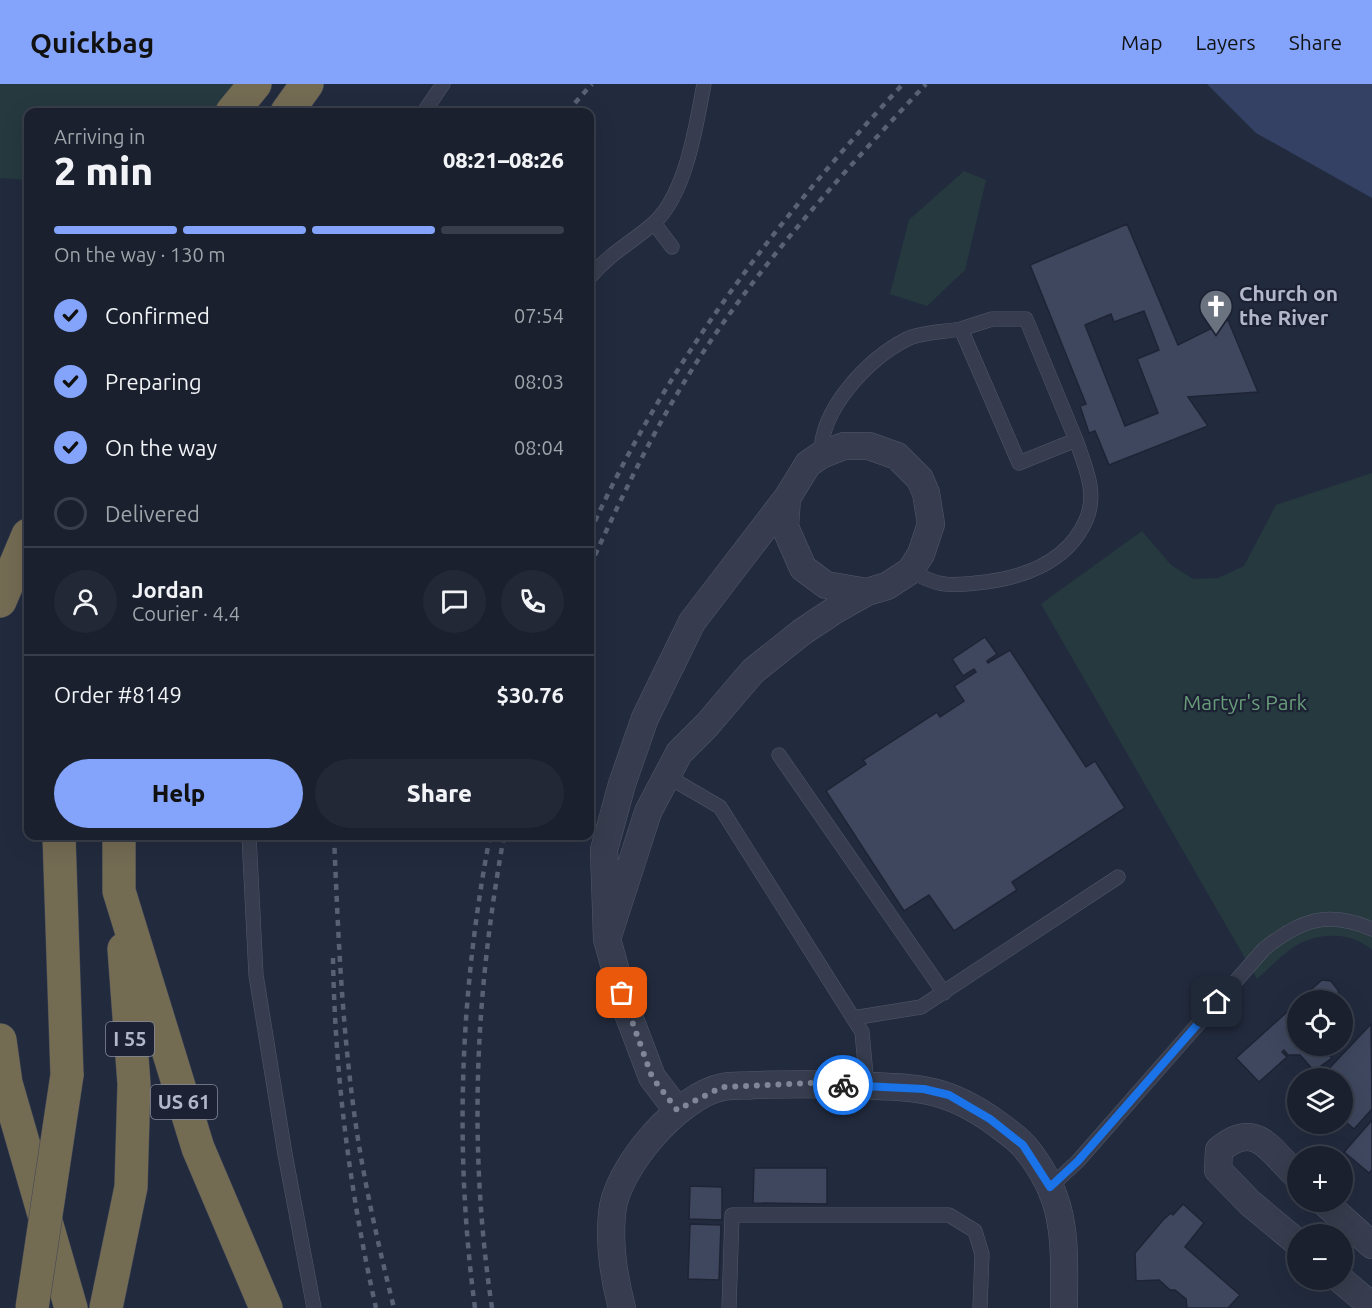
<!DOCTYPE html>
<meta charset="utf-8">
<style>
body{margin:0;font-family:Ubuntu,sans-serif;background:#232836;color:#f1f3f6;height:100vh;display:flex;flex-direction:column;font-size:22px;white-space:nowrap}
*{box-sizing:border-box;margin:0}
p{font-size:20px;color:#9fa3aa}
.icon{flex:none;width:33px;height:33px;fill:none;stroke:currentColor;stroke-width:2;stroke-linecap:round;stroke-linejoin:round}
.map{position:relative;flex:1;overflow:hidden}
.drawer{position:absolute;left:24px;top:24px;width:570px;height:732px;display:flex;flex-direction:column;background:#1a202e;border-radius:12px;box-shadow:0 6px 24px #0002,0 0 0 2px #383e4a}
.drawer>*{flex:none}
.buttons{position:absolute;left:1287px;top:906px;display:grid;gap:12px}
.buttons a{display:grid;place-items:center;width:66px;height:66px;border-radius:50%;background:#1a202e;box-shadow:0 6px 24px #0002,0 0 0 2px #383e4a;font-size:30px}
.pin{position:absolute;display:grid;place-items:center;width:51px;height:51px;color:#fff;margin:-26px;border-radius:12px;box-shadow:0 3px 9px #0006}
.courier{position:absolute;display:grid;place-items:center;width:60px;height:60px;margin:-30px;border:4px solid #1a73e8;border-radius:50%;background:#fff;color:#222;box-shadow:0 2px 8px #0007}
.summary em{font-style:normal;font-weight:800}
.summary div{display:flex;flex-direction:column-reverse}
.summary{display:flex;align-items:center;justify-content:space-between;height:102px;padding:0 30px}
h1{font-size:39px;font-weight:800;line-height:45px}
.bar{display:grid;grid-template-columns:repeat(4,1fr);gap:9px 6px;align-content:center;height:72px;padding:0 30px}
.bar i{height:8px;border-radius:4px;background:#383e4a}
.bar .selected{background:#84a4fc}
.bar p{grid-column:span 4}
.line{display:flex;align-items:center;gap:15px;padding:0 30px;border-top:2px solid #383e4a}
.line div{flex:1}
.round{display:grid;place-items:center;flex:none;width:63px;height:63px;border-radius:32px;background:#232836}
ol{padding:0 30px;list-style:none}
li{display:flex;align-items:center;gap:18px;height:66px}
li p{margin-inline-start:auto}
li .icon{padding:6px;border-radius:50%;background:#84a4fc;color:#111;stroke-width:4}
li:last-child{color:#9fa3aa}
li i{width:33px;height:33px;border:3px solid #383e4a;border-radius:50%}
.action{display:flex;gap:12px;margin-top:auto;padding:12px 30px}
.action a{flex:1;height:69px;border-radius:36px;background:#84a4fc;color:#111;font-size:24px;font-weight:800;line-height:69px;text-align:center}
.action a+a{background:#232836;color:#f1f3f6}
header{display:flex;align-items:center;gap:36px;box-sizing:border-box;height:84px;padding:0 30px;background:#84a4fc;color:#111}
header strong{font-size:28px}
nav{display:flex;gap:33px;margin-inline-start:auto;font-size:21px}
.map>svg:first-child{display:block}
</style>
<header>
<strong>Quickbag</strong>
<nav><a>Map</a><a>Layers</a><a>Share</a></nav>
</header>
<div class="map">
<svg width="1372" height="1224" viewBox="0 0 1372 1224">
<rect width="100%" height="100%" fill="#222b3e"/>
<!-- green -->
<path fill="#25393f" d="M0,0H235L218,28H28V96L0,94Z
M964,87L986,96L965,186L927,222L890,210L909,136Z
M1372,389V866C1352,848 1321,848 1297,861C1283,869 1270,884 1257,895L1041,520L1142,447L1171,481L1193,495L1218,494L1244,482L1276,421Z"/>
<!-- water -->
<path fill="#344164" d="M1207,0H1372V114L1256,49Z"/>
<!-- building -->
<path fill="#3e475e" stroke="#1e2435" stroke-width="1.5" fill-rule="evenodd" d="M1127,140L1178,261L1228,236L1258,308L1188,313L1208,342L1109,381L1095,347L1089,349L1080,322L1086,320L1030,181ZM1144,227L1159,266L1137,275L1158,329L1125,342L1085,241L1111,230L1114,238Z
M985,553L997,570L987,577L988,579L1010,566L1086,683L1095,677L1125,724L1012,798L1017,806L954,847L929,811L904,827L826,707L866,680L863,676L937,628L940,633L964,617L954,602L976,588L974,585L963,592L952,575Z
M1322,896L1331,897L1338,906L1340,915L1299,916Z
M1298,918V962H1342L1330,972L1332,974L1314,987L1300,971H1288L1284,966L1282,968L1287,973L1259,998L1236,974Z
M1371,940L1372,1025L1354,1045L1342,1035V994H1320Z
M1372,1036V1086L1369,1089L1344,1068Z
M754,1084H827V1120L753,1119Z
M690,1102L722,1103V1136L689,1135Z
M1183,1120L1204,1139L1185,1163L1240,1211L1228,1224H1187L1186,1215L1175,1206H1170L1159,1196L1136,1197L1135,1169L1163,1136L1171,1129L1173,1131Z
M690,1140L721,1141L719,1196L688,1195Z"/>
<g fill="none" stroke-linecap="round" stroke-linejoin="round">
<defs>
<path id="lane" d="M424,28L443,0
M654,139L672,163
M590,193C608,171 632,158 653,140C686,111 696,42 704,0
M961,245L992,235H1026L1076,356
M821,371C820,325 868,275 907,255C921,248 945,248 961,245L1019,379L1076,356C1085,382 1098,409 1086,436C1067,480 1019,495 976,499C965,500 951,502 939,499C929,497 919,491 910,487
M779,671L944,909
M667,692L720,723L862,948L867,1002
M249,752L256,891L285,1070L314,1224
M853,934L921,923L1118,793
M1050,1103L1078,1077L1264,865C1300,836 1327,826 1372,845
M729,1224L732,1131H949L975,1147L982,1170L980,1224"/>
<path id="street" d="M787,414L785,443L803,484L826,501L867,508
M607,855L648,728L679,669L707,641L753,587L802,548L835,526L867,508L887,502L910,487L921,470L931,440L926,409L920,395L897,372L869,362H844L821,371L808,380L787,414L692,538L645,634L622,700L604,766L607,855L627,927L652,993L677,1026
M1298,1093C1271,1068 1257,1034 1219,1066L1218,1086L1250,1119L1298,1159
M1324,1118L1372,1161
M1341,1196L1372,1222
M622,1224C614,1194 609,1161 612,1130C615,1085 679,1011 723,1003C733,1001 745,1002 755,1001C787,1000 818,1000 850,1001C912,1004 942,1000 996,1039C1005,1046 1016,1053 1024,1062C1069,1116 1064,1159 1064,1224"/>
<path id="highway" d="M232,28L255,0
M287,28L307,0
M0,517L28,451
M59,752L67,991
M119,752V807L198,1064L266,1224
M0,956L6,999L71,1224
M106,1224L131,1103L134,1000L124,865"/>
</defs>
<!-- lane casing -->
<use href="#lane" stroke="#525869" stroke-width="15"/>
<!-- street casing -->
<use href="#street" stroke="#525869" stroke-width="28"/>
<!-- highway casing -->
<use href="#highway" stroke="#3f4556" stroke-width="34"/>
<!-- lane -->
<use href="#lane" stroke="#373d4e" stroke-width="14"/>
<!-- street -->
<use href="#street" stroke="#373d4e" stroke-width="27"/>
<!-- highway -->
<use href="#highway" stroke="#746b53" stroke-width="33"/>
<!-- rail -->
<path stroke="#586175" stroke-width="4.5" stroke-dasharray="6 6" stroke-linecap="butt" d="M567,28L592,0
M590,448C666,280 778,134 903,0
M590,482C618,421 647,359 683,300C749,191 839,93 926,0
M334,752C338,848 342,946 356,1042C365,1103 379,1164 394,1224
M333,874C335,993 350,1109 376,1224
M475,1224C454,1066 460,908 490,752
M492,1224C468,1063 475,911 504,752"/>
<defs>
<path id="highway-bridge" d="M32,1224L67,991"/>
</defs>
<!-- highway-bridge casing -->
<use href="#highway-bridge" stroke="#3f4556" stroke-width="34" stroke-linecap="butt"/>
<!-- highway-bridge -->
<use href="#highway-bridge" stroke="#746b53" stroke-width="33"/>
</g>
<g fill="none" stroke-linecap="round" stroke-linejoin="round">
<!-- done -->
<path stroke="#808798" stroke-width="6" stroke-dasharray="0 10.8" d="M622,909L652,993L677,1026L722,1003L809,999L843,1001"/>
<!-- route -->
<path stroke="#1a73e8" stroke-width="8" d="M843,1001L924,1005L949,1011L990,1035L1023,1061L1050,1103L1078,1077L1217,918"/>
</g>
<!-- icons -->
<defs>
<symbol id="church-pin" viewBox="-11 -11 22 30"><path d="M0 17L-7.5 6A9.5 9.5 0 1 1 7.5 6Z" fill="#6b7280" stroke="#1c2233"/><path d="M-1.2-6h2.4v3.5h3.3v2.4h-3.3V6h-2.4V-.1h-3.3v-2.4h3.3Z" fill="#fff"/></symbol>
</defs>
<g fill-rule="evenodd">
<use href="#church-pin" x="1197" y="203" width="38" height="52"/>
</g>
<g text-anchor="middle" stroke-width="4.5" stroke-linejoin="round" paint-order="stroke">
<!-- shield labels -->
<g fill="#1c2233" stroke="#858b9c" stroke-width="1.5">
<rect x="106" y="938" width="48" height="34" rx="4.5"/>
<rect x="151" y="1001" width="66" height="34" rx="4.5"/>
</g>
<g font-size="20" font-weight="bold" fill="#b2b8c9">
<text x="130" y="962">I 55</text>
<text x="184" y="1025">US 61</text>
</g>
<!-- poi labels -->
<g font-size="21" font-weight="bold" fill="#b2b8c9" stroke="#1c2233" text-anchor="start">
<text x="1239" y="217">Church on<tspan x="1239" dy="24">the River</tspan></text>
</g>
<!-- park labels -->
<g font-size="21" fill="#689b7a" stroke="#1c2233">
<text x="1245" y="626">Martyr's Park</text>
</g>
</g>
</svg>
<div class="buttons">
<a><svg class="icon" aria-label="locate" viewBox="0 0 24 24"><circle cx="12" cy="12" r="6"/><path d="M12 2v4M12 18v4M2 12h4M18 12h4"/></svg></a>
<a><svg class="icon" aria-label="layers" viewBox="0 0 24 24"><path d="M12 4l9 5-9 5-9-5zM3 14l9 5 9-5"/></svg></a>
<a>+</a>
<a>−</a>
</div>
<div class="pin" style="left:622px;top:909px;background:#ea580c"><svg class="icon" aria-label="bag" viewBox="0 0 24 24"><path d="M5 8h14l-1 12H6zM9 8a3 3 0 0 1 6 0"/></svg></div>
<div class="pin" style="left:1217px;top:918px;background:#1f2937"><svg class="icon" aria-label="home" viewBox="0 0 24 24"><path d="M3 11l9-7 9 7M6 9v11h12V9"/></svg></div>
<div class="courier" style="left:843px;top:1001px"><svg class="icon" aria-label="bike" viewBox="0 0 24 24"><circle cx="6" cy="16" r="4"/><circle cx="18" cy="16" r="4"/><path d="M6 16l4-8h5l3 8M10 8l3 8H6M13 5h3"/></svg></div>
<section class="drawer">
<div class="summary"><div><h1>2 min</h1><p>Arriving in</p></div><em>08:21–08:26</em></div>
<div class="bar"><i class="selected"></i><i class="selected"></i><i class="selected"></i><i></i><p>On the way · 130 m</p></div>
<ol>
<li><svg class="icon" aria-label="check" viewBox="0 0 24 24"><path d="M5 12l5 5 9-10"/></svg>Confirmed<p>07:54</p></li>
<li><svg class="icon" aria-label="check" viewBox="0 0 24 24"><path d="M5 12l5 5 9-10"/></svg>Preparing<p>08:03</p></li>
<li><svg class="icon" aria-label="check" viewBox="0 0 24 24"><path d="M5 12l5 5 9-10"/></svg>On the way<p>08:04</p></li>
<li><i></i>Delivered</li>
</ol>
<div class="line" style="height:108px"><a class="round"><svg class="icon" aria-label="person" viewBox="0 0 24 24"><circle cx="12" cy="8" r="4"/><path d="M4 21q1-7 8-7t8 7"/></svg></a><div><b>Jordan</b><p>Courier · 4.4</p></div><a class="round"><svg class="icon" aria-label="chat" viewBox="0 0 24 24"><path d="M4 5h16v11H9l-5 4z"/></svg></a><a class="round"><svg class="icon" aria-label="phone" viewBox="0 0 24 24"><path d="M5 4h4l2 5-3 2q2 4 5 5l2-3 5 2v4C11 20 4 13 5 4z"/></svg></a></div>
<div class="line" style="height:78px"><div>Order #8149</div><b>$30.76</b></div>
<div class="action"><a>Help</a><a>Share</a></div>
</section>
</div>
